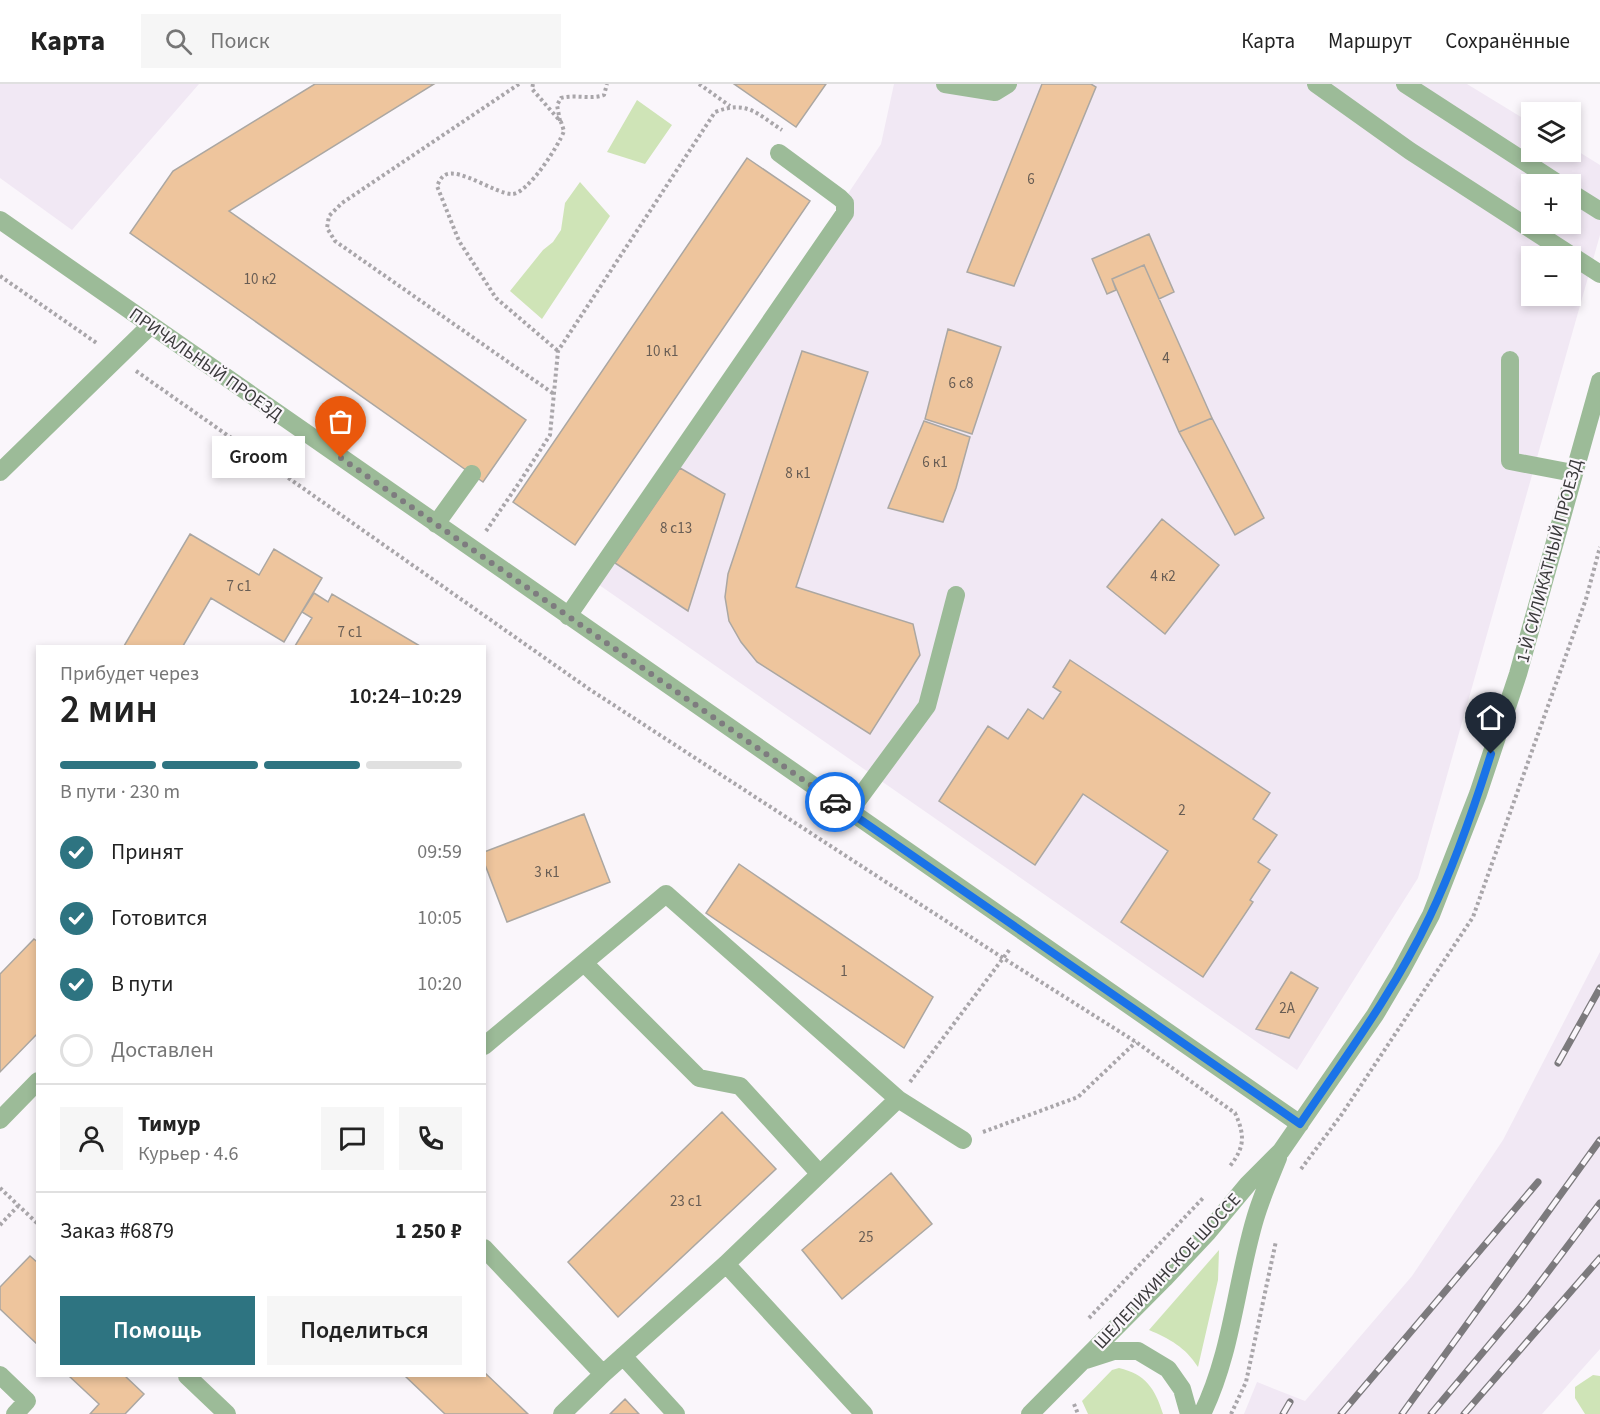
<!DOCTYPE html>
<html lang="ru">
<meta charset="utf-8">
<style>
body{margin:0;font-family:"Source Sans 3",sans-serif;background:#f6f6f6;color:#222;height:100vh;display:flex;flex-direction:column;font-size:22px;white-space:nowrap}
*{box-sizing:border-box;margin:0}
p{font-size:20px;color:#767676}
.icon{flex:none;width:33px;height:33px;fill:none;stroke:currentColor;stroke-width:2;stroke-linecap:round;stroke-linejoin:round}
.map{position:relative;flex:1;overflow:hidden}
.sheet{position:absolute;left:36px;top:561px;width:450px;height:732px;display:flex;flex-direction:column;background:#fff;border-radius:0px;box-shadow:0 3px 9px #0003}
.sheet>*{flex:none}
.tools{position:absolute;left:1521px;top:18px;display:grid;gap:12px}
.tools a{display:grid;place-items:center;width:60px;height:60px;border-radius:0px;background:#fff;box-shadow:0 3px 9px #0003;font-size:30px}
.pin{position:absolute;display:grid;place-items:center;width:51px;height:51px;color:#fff;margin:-62px -26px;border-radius:50% 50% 50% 0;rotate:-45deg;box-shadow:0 0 6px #0007}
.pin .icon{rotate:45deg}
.courier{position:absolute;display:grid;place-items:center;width:60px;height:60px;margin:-30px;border:4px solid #1a73e8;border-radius:50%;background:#fff;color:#222;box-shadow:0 2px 8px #0007}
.bubble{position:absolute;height:42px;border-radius:0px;background:#fff;box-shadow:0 3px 9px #0003;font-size:20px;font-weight:600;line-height:42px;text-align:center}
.overview em{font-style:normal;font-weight:600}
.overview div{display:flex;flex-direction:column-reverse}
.overview{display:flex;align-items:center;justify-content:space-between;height:102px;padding:0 24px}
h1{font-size:39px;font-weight:600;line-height:45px}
.bar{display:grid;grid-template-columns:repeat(4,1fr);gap:9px 6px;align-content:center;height:72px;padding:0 24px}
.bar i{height:8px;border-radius:4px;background:#e0e0e0}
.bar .current{background:#2e7481}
.bar p{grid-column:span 4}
.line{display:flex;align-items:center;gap:15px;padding:0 24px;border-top:2px solid #e0e0e0}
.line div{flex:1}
.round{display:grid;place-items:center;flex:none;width:63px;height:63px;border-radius:0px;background:#f6f6f6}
ol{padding:0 24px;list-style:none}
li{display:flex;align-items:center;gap:18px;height:66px}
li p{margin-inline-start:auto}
li .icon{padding:6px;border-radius:50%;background:#2e7481;color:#fff;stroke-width:4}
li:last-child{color:#767676}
li i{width:33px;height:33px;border:3px solid #e0e0e0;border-radius:50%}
.button{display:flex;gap:12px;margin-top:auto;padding:12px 24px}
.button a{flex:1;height:69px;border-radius:0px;background:#2e7481;color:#fff;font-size:24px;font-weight:600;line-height:69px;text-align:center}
.button a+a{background:#f6f6f6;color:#222}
header{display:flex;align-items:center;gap:36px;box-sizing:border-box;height:84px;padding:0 30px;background:#fff;border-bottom:2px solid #e0e0e0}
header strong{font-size:28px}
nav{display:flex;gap:33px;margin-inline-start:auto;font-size:21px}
.search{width:420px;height:54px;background:#f6f6f6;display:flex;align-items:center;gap:15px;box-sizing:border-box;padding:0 21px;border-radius:0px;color:#767676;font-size:22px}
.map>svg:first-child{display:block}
</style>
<header>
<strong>Карта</strong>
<div class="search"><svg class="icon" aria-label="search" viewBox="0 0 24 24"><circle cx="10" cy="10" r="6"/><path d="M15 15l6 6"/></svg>Поиск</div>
<nav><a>Карта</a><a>Маршрут</a><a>Сохранённые</a></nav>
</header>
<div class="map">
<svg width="1600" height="1330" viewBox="0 0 1600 1330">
<rect width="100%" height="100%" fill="#faf6fb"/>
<!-- built -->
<path fill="#f1e8f4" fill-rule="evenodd" d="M0,0H199L72,146L0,94Z
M894,0H1467L1531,39L1532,68H1570L1571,63L1600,81V151L1418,794L1297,986L592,496L881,60ZM1532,100H1570V140H1532ZM1532,172H1570V212H1532Z
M1600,868V1265L1542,1330H1244L1257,1298L1305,1317L1412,1192L1503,1056Z"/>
<!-- green -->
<path fill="#cfe4b7" d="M637,16L672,41L645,80L607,68Z
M580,98L610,132L542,235L510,207L543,166L553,158L561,146L565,119Z
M1219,1166L1218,1196L1198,1283C1185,1263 1170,1255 1149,1246Z
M1119,1284C1145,1290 1155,1304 1163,1330H1088L1082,1317L1112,1286Z
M1593,1291L1600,1292V1330H1585L1575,1314V1303Z"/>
<!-- building -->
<path fill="#eec59d" stroke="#aba7a2" stroke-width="1.5" d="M315,0H434L229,127L526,336L483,398L130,149L173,87Z
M734,0H826L796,43Z
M1042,0H1091L1096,3L1014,202L967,188Z
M747,74L810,117L575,461L513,418Z
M1149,150L1174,208L1159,215L1144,181L1112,195L1116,206L1107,210L1092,175Z
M1144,181L1212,334L1179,348L1112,195Z
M948,245L1001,263L972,350L925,335Z
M802,267L868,288L796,503L913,540L920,571L870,650L757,578L741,558L729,537L725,513L728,490Z
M1212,334L1264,434L1235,451L1179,348Z
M924,337L970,353L956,404L943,438L888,424Z
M680,384L725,410L688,527L615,479Z
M1162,435L1219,481L1165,550L1107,503Z
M190,450L259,491L274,465L322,494L284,558L211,514L183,562H124Z
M314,509L328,518L332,510L420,562H295L312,534L302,528Z
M1070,576L1270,709L1253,735L1277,751L1258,778L1270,786L1250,816L1253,818L1203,893L1121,838L1168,767L1083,710L1035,781L939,717L988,642L1008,655L1028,625L1043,635L1061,608L1053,603Z
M584,730L610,798L507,838L484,778V768Z
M739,780L933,913L904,964L706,829Z
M34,855L38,858V949L0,988V890Z
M1291,888L1318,904L1289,954L1256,945Z
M722,1028L776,1085L618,1233L568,1178Z
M891,1089L932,1140L842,1215L802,1166Z
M30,1172L38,1179V1261L0,1225V1203Z
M484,1288L528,1330H445L405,1292H484Z
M69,1292H125L144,1310L125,1330H90L99,1320Z
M625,1315L639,1330H610Z"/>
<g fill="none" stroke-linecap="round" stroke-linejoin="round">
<!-- path -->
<path stroke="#a9a6aa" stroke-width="4" stroke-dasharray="3 3" stroke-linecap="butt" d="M519,0L342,119L329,132L327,144L335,157L554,310
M533,0L532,5L561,38L564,47C559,61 528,110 512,110C496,110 459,83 445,91C441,93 439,98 437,102L459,157L496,214L558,267
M699,0L730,22
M560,37L557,21L561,14C576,10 591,16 604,11L607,0
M0,192L98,260
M136,287L589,605L1003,874L1136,958L1235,1029C1245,1051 1245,1063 1230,1082
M486,447L519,399L550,351L558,267L715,28C747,16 756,29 782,46
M910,998L1010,865
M983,1048L1078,1013L1136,958
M1301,1085L1342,1030L1473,833L1586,515L1600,463
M0,1104L38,1140
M0,1141L18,1122
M1089,1234L1204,1113
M1074,1320L1078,1330
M1231,1330L1246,1298L1276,1157"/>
<!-- minor -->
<path stroke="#9cbb98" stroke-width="18" d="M945,0L995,8L1008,0
M1316,0L1410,67L1600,190
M1405,0L1559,100
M1570,108L1600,127
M0,136L1300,1040
M1510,276V377L1573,389
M0,388L151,241
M436,440L472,390
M568,532L845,129V119L840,114L779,69
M849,728L927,622L956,511
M584,879L699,994L740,1002L819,1089
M484,962L666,810L898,1015
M0,1036L38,997
M484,1164L603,1290
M726,1180L864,1330
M623,1272L676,1330
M1086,1276L1114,1267H1138L1168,1285L1182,1305L1189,1330
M0,1291L27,1317L15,1330
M187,1292L227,1330
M562,1330L603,1290L726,1180L898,1015L963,1056
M1030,1330L1164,1195L1208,1148L1248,1100L1281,1067L1375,931L1401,887L1431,831L1478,710L1518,590L1600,297
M1202,1330C1232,1269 1236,1199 1255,1135C1261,1114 1270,1094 1278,1074"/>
<defs>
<path id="rail" d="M1558,979L1600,904
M1283,1330L1290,1318
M1341,1330L1538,1098
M1402,1330L1600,1056
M1431,1330L1526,1217L1600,1119
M1464,1330L1600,1174"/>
</defs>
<!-- rail casing -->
<use href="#rail" stroke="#7c7a7d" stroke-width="7"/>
<!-- rail -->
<use href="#rail" stroke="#faf6fb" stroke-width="4.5" stroke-dasharray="14" stroke-linecap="butt"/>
</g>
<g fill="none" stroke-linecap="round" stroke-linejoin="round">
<!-- done -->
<path stroke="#7e7c7f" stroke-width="6" stroke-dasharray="0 10.8" d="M341,374L835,718"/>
<!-- route -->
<path stroke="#1a73e8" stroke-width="8" d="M835,718L1300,1040C1346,972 1395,906 1430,832C1455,780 1474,724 1491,670"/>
</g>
<g text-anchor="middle" stroke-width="4.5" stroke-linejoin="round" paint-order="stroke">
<!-- number labels -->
<g font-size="15" fill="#685d54">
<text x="1031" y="100">6</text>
<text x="260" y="200">10 к2</text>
<text x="662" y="272">10 к1</text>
<text x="1166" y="279">4</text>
<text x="961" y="304">6 с8</text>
<text x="935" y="383">6 к1</text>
<text x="798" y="394">8 к1</text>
<text x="676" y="449">8 с13</text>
<text x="1163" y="497">4 к2</text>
<text x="239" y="507">7 с1</text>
<text x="350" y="553">7 с1</text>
<text x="1182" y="731">2</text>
<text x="547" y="793">3 к1</text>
<text x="844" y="892">1</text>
<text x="1287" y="929">2А</text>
<text x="686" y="1122">23 c1</text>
<text x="866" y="1158">25</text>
</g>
<!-- street labels -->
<g font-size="18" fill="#3b3a3c" stroke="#faf6fb">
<text transform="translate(206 280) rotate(35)" y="6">ПРИЧАЛЬНЫЙ ПРОЕЗД</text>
<text transform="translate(1549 477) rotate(-75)" y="6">1-Й СИЛИКАТНЫЙ ПРОЕЗД</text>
<text transform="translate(1167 1187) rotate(-47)" y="6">ШЕЛЕПИХИНСКОЕ ШОССЕ</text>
</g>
</g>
</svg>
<div class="tools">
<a><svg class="icon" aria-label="layers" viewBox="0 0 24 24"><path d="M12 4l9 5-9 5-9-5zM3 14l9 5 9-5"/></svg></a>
<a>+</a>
<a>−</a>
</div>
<div class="pin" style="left:341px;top:374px;background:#ea580c"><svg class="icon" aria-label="bag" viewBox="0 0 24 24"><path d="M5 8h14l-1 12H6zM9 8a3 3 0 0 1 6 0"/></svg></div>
<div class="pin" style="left:1491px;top:670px;background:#1f2937"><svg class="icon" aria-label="home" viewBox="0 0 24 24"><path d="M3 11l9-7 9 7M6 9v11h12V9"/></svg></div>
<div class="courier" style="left:835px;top:718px"><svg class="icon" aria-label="car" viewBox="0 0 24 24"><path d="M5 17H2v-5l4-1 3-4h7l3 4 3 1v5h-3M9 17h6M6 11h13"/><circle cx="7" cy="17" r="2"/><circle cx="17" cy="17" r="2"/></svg></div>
<div class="bubble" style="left:212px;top:352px;width:93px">Groom</div>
<section class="sheet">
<div class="overview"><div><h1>2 мин</h1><p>Прибудет через</p></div><em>10:24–10:29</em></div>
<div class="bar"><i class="current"></i><i class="current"></i><i class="current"></i><i></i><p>В пути · 230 m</p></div>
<ol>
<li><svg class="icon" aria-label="check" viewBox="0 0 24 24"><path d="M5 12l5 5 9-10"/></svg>Принят<p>09:59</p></li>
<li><svg class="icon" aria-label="check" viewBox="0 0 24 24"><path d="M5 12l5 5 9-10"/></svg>Готовится<p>10:05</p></li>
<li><svg class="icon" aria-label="check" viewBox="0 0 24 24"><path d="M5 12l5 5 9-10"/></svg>В пути<p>10:20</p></li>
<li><i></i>Доставлен</li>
</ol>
<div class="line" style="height:108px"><a class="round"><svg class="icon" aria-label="person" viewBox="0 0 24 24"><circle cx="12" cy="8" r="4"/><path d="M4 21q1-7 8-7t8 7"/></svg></a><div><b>Тимур</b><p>Курьер · 4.6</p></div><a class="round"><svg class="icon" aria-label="chat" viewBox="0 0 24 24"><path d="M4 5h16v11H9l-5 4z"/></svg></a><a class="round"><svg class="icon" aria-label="phone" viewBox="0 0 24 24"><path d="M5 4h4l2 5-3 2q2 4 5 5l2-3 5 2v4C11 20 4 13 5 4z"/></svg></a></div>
<div class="line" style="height:78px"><div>Заказ #6879</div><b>1 250 ₽</b></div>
<div class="button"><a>Помощь</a><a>Поделиться</a></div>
</section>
</div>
